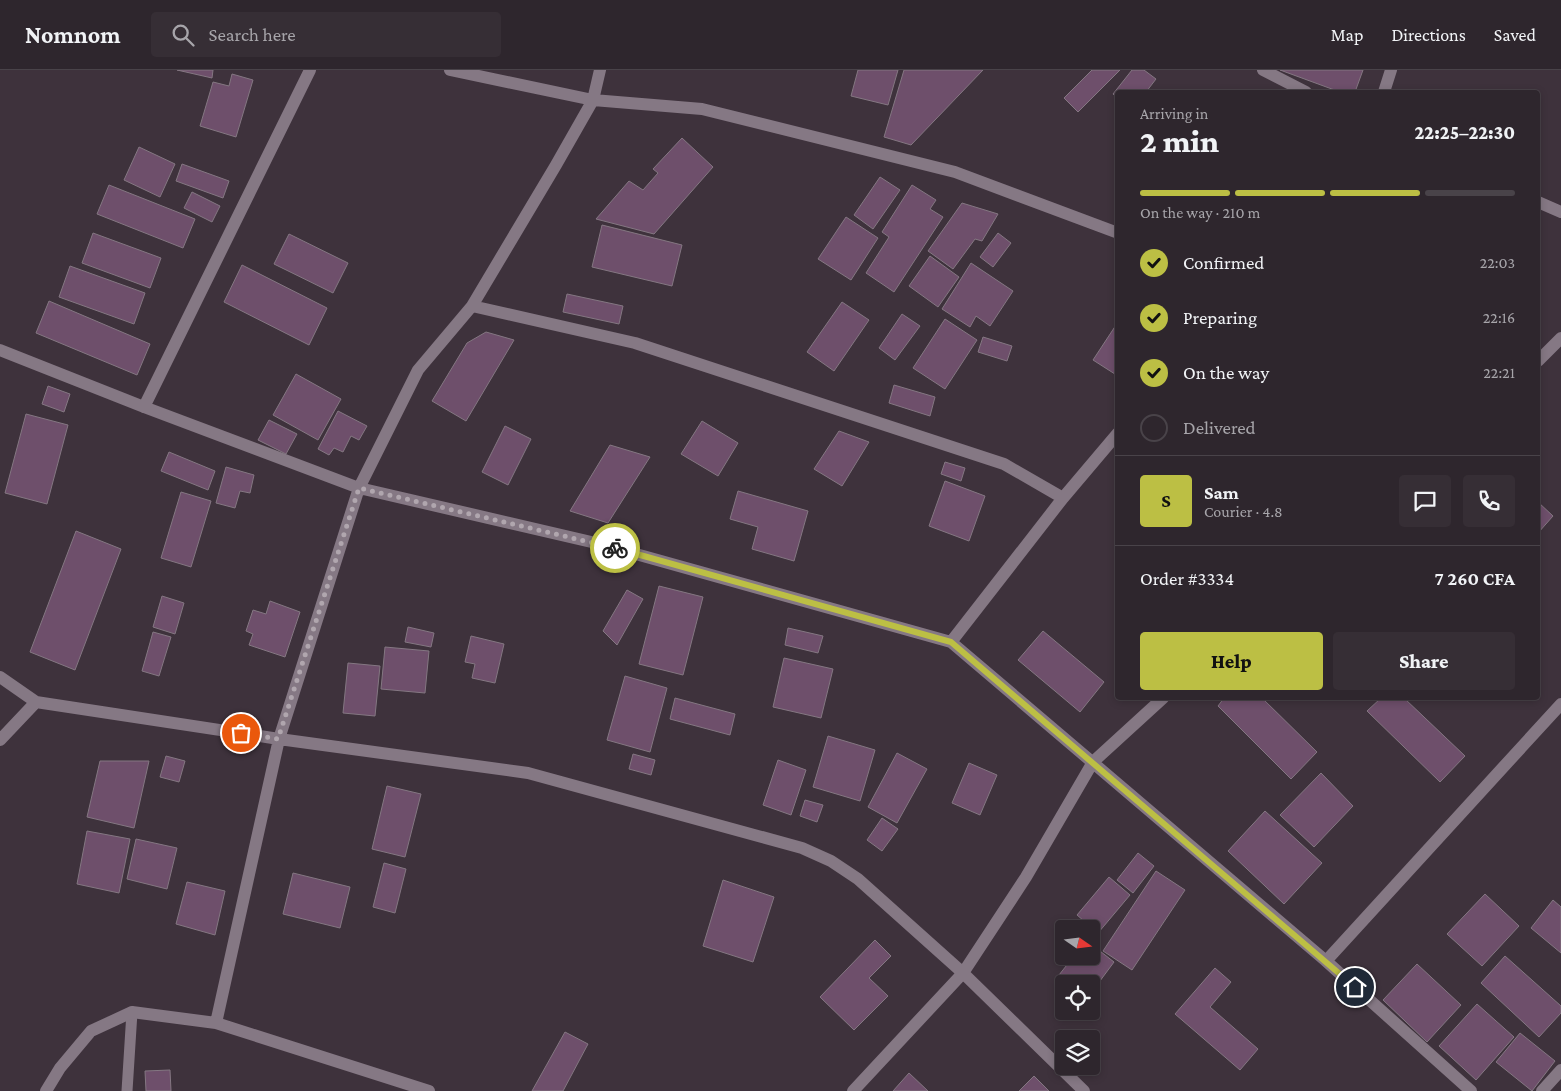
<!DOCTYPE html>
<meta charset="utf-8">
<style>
body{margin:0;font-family:"Crimson Pro",serif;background:#362e35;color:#f1f3f6;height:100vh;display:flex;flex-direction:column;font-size:19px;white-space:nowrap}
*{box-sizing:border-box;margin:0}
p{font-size:16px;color:#a7a5aa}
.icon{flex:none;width:28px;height:28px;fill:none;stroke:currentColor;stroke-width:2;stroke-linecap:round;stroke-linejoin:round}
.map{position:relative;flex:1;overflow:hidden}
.panel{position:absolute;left:1115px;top:20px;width:425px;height:610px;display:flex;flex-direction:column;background:#2e262d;border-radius:5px;box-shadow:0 2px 8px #0003,0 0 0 1px #494349}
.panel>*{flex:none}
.needle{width:32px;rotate:104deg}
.controls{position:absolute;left:1055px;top:850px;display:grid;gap:10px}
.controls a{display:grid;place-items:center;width:45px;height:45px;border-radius:5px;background:#2e262d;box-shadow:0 2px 8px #0003,0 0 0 1px #494349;font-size:25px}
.pin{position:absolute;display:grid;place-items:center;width:42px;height:42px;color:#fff;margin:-21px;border:2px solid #fff;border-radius:50%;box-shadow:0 1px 5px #0007}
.courier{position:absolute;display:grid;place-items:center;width:50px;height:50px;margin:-25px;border:4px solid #bcbf44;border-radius:50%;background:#fff;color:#222;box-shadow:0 1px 6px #0007}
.head em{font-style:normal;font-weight:800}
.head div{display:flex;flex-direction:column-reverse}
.head{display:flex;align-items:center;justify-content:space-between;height:85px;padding:0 25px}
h1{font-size:32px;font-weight:800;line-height:38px}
.bar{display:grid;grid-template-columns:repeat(4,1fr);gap:8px 5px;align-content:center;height:60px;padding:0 25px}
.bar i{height:6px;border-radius:4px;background:#494349}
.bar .active{background:#bcbf44}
.bar p{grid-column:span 4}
.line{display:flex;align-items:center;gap:12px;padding:0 25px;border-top:1px solid #494349}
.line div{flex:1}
.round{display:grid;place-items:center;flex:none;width:52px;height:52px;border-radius:5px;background:#362e35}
ol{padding:0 25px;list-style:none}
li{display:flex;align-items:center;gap:15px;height:55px}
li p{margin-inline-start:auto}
li .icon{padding:5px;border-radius:50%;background:#bcbf44;color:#111;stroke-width:4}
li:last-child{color:#a7a5aa}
li i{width:28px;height:28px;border:2px solid #494349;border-radius:50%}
.primary-button{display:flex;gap:10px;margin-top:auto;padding:10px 25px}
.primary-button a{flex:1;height:58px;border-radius:5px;background:#bcbf44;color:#111;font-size:20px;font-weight:800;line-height:58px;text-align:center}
.primary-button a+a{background:#362e35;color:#f1f3f6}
header{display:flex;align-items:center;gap:30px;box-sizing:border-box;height:70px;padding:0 25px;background:#2e262d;border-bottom:1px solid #494349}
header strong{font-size:24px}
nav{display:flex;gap:28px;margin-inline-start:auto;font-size:18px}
.search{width:350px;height:45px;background:#362e35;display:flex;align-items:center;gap:12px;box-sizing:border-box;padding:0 18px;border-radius:5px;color:#a7a5aa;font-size:19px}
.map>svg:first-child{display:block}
</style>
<header>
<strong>Nomnom</strong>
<div class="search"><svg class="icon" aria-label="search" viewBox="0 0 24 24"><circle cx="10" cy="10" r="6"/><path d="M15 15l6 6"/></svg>Search here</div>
<nav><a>Map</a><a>Directions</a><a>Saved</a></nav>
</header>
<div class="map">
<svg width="1561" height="1021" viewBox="0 0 1561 1021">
<rect width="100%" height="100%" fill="#3e323c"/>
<!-- building -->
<path fill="#6e4f6b" stroke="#847782" d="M177,0H213L212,8Z
M858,0H898L888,35L851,26Z
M904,0H983L911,75L884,67Z
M1092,0H1120L1078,42L1064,28Z
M1132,0H1144L1156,9L1146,22H1118V28L1113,24Z
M1280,0H1363L1355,22H1340Z
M232,4L253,10L236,67L200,56L213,12L229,16Z
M682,68L713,97L654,164L596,149L629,111L643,120L658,103L653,99Z
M139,77L175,94L160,127L124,110Z
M182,94L229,111L223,128L176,111Z
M880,107L900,120L873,159L854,145Z
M109,115L195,149L183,178L97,144Z
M912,115L936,130L930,139L943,147L894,222L866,203L889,167L882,162Z
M192,122L220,136L212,152L184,138Z
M962,133L998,144L982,171L975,169L953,199L928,181Z
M846,147L878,168L851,210L818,189Z
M602,155L682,175L672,216L592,197Z
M93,163L161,188L150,218L82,193Z
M998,163L1011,173L993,197L980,187Z
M289,164L348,193L333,223L274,194Z
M930,186L959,207L938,237L909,216Z
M971,193L1013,221L990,256L976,246L970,257L942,239Z
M242,195L327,238L309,275L224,232Z
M70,196L145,223L134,254L59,227Z
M567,224L623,236L619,254L563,242Z
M49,231L150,274L137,305L36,263Z
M842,232L869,250L834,301L807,282Z
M902,244L920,256L895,290L879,278Z
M945,249L977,270L945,319L913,298Z
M1118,252V306L1093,290Z
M486,262L514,270L466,351L432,331L467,273Z
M983,267L1012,276L1007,291L978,282Z
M296,304L341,329L318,370L273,345Z
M894,315L935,327L930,346L889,333Z
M48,316L70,324L64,342L42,334Z
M338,341L367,356L359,370L351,366L343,382L334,378L329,385L318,379Z
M26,344L68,355L47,434L5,423Z
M269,350L297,364L286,384L258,370Z
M702,351L738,373L718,406L681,384Z
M505,356L531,369L508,415L482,402Z
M839,361L869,372L842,416L814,399Z
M610,375L650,387L608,453L570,441Z
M169,382L215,401L208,420L161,401Z
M945,392L965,398L961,411L941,404Z
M226,397L254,405L250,423L240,421L235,438L216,433Z
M945,411L985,426L969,471L929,456Z
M738,421L808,441L794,491L752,479L758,457L730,449Z
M181,422L211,431L191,497L161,488Z
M1538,432L1553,446L1538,463Z
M76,461L121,479L75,600L30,582Z
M659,516L703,527L683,605L639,594Z
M627,520L643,529L617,575L603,561Z
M162,526L184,533L175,564L153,557Z
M270,531L300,542L285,587L249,575L253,564L246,561L253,540L266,544Z
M408,557L434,563L431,577L405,572Z
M788,558L823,566L818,583L785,575Z
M1043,561L1104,612L1080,642L1018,590Z
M153,562L171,567L159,606L142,601Z
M471,566L504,574L495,613L472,608L475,594L465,592Z
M385,577L429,581L425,623L381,619Z
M784,588L833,599L821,648L773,637Z
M348,593L380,596L375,646L343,643Z
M625,606L667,618L650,682L607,670Z
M675,628L735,644L730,665L670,649Z
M1224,628H1262L1317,682L1291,709L1218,636Z
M1381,628H1404L1465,686L1440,712L1367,641Z
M828,666L875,680L860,731L813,717Z
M897,683L927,699L897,753L868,737Z
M633,684L655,690L651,705L629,699Z
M166,686L185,691L179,712L160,707Z
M778,690L806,700L791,745L763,735Z
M100,691H149L134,758L87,747Z
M969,693L997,705L980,745L952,733Z
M1321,703L1353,736L1314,777L1280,745Z
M387,716L421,724L405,787L372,779Z
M805,730L823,735L817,752L800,746Z
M1265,741L1322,793L1284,834L1228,781Z
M882,748L898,759L882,781L867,770Z
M87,761L130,769L119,823L77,814Z
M136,769L177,778L167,819L127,809Z
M1138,783L1154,796L1133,823L1117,810Z
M384,793L406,799L395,843L373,837Z
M1156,801L1185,820L1132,900L1103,881Z
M293,803L350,817L340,858L283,844Z
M1109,807L1130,825L1098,863L1077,845Z
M723,810L774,827L753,892L703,876Z
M187,812L225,821L215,865L176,854Z
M1485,824L1519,856L1482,896L1447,864Z
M1553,830L1561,837V883L1531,858Z
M875,870L891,886L869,908L888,926L854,960L820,927Z
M1091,874L1114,892L1091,923V914H1070L1059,905L1074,886H1091Z
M1505,886L1561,936V943L1539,967L1481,913Z
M1417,894L1461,935L1427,972L1383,930Z
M1215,898L1231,912L1210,937L1258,979L1240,1000L1175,944Z
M1477,934L1514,967L1476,1010L1439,976Z
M565,962L588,974L563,1021H532Z
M1520,963L1555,991L1532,1021L1496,992Z
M170,1000L171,1021H146L145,1001Z
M909,1003L928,1021H893Z
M1034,1006L1049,1021H1019Z"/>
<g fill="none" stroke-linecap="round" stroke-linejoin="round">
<!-- lane -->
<path stroke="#857884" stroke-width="11" d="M127,1021L132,942"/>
<!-- street -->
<path stroke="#857884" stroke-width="12" d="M450,0L593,30L702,39L955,102L1118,163
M1263,0L1306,22
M1384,22L1391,0
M1538,132L1561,142
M472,236L635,273L1004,394L1063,428
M0,280L144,337L359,418L600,474L951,572L1326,891L1471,1021
M1538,291L1561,268
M144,337L310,0
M951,572L1063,428L1118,363
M0,607L36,632L279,669L528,703L802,778L831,791L858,809L963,903L1084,1021
M0,670L36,632
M1326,891L1561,634
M216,953L279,669L359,418L418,300L472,236L556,95L593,30L600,0
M46,1021L60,998L91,961L132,942L216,953L429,1021
M853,1021L963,903L1026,807L1093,692L1163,628
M1542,1021L1561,1000"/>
</g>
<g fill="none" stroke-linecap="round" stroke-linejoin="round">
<!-- done -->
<path stroke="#b0a6ae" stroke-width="5" stroke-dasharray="0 9" d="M241,663L278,669L359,418L615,478"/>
<!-- route -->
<path stroke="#bcbf44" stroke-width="6" d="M615,478L951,572L1355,917"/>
</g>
</svg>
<div class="controls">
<a><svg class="needle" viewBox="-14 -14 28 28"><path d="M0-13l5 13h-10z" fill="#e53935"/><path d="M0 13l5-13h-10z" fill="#a7a5aa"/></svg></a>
<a><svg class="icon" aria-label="locate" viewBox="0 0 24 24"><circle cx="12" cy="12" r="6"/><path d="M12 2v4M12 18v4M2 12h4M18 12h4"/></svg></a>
<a><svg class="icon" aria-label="layers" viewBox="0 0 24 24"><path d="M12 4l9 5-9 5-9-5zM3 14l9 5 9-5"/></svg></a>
</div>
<div class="pin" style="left:241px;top:663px;background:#ea580c"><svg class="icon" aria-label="bag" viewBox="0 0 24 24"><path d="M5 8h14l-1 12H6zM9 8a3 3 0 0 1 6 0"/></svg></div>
<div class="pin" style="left:1355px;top:917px;background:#1f2937"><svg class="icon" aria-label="home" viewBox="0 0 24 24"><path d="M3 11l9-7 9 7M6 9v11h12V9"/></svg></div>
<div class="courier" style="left:615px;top:478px"><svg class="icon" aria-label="bike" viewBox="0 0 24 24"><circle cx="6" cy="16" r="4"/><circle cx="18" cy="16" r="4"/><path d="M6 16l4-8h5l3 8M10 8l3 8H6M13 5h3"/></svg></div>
<section class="panel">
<div class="head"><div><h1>2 min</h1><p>Arriving in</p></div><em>22:25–22:30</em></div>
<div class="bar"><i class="active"></i><i class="active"></i><i class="active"></i><i></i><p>On the way · 210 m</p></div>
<ol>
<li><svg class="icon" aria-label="check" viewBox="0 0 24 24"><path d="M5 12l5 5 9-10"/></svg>Confirmed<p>22:03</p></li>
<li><svg class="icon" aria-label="check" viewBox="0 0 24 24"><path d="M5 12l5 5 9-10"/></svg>Preparing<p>22:16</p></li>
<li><svg class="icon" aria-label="check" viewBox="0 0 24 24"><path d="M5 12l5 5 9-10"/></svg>On the way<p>22:21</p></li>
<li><i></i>Delivered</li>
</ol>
<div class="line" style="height:90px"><b class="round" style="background:#bcbf44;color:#111">S</b><div><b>Sam</b><p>Courier · 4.8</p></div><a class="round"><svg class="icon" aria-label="chat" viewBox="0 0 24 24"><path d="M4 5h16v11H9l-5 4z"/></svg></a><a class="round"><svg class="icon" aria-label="phone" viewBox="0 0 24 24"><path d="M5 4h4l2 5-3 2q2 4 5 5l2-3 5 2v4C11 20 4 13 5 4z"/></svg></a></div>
<div class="line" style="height:65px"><div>Order #3334</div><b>7 260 CFA</b></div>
<div class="primary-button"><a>Help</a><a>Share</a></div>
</section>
</div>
